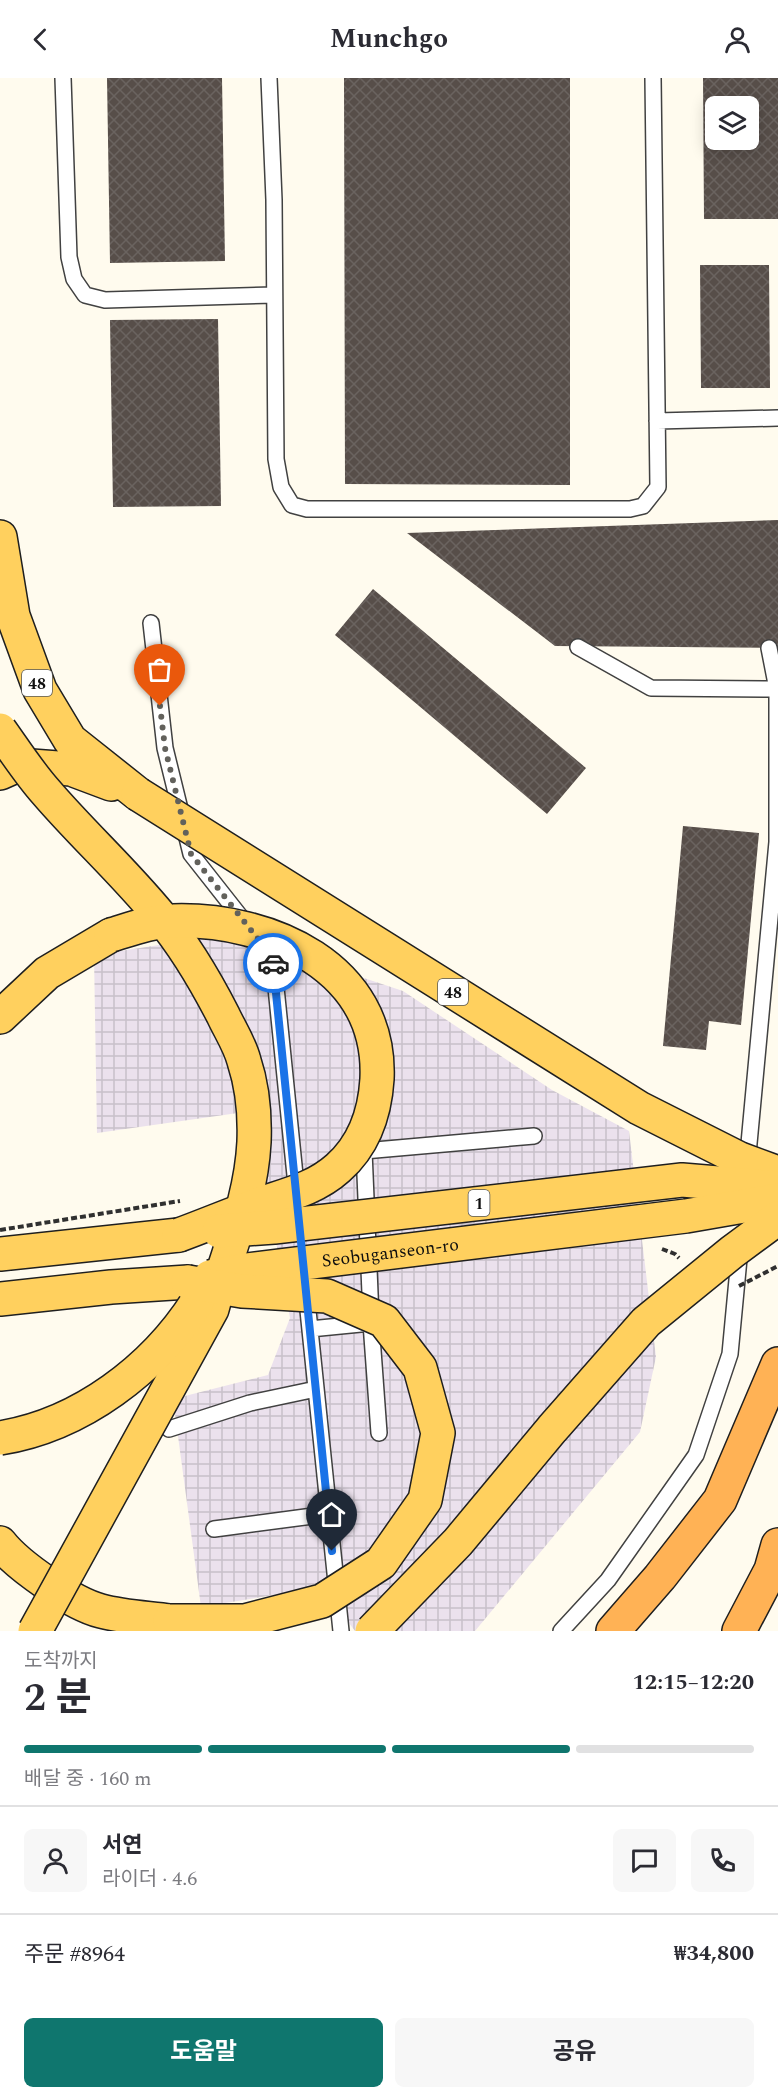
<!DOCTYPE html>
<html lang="ko">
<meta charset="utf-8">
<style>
body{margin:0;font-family:Spectral,"Noto Sans KR",serif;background:#f7f7f7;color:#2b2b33;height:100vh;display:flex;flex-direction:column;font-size:22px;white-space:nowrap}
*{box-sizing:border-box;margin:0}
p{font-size:20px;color:#7c7c81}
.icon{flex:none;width:33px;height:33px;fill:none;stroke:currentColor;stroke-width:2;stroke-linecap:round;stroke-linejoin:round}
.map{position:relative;height:1553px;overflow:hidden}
.drawer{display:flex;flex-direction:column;background:#fff;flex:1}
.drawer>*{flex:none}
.controls{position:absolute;left:705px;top:18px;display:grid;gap:12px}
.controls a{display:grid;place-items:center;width:54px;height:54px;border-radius:9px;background:#fff;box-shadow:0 3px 15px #0003;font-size:30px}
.pin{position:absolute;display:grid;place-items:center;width:51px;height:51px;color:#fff;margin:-62px -26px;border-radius:50% 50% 50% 0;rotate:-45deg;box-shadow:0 0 6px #0007}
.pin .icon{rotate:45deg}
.courier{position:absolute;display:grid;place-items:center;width:60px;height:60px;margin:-30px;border:4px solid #1a73e8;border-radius:50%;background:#fff;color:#222;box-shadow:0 2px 8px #0007}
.headline em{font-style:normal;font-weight:700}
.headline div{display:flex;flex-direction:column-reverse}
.headline{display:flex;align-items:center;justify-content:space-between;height:102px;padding:0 24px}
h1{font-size:39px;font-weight:700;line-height:45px}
.bar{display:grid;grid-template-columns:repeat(4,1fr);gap:9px 6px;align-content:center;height:72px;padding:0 24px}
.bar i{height:8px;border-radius:4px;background:#e1e1e2}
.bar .active{background:#0f766e}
.bar p{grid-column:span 4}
.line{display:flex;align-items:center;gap:15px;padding:0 24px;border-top:2px solid #e1e1e2}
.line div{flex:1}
.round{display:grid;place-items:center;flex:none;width:63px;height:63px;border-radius:9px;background:#f7f7f7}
.cta{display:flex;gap:12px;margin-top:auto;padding:12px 24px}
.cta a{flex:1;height:69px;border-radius:9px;background:#0f766e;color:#fff;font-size:24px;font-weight:700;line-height:69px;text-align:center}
.cta a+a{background:#f7f7f7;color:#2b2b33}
header{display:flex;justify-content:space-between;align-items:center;height:78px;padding:0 24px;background:#fff;font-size:27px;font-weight:700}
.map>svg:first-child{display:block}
</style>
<header><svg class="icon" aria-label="back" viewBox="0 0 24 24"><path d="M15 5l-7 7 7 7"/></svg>Munchgo<svg class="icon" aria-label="person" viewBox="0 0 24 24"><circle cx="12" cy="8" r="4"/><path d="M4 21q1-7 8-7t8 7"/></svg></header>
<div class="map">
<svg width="778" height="1553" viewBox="0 0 778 1553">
<defs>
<pattern id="industrial-grid" width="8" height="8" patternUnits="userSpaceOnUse" patternTransform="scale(1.5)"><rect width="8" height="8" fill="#ebe1ed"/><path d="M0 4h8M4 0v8" fill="none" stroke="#c8c0ca"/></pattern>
<pattern id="building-cross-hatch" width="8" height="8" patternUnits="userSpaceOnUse" patternTransform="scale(1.5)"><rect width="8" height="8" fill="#574e49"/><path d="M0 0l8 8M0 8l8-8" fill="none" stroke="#6a635f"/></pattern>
</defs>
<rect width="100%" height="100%" fill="#fffbee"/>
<!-- industrial -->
<path fill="url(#industrial-grid)" d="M231,856L403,913L552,1012L629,1053L656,1279L640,1354L475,1553H355L322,1509L201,1529L173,1321L268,1297L290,1240L252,1033L97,1055L94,877Z"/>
<!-- building -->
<path fill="url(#building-cross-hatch)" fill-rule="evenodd" d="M107,0H222L225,183L110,185Z
M344,0H570V407L345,406Z
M703,0H778V141H704ZM716,28H748V62H716Z
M700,187H769L770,310H701Z
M218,241L221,428L113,429L110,242Z
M778,442V570L555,568L407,455Z
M373,511L586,690L547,736L335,557Z
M683,748L759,755L741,947L709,943L706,972L663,968Z"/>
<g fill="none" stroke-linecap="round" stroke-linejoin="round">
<defs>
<path id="service" d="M63,0L69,179L74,201L85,217L105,222L274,217
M269,0L274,122L276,381L281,409L292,427L307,431H630L643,428L658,409L653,0
M657,343L778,340
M151,545L165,670L191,776L273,880L297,1117
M578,569L651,610L777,611V764L747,1087
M769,570L777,611
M306,1213L341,1553
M371,1239L364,1073L534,1058
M310,1251L371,1245L379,1355
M169,1351L250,1325L316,1311
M214,1451L328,1436
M561,1553L608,1502L696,1377L730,1276L740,1170"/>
<path id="primary" d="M0,459L13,538L40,612L70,662L138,716
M0,695L18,687L71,691L111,706
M0,939L47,895L111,857
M0,1176L179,1157
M0,1221L111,1209L188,1204
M0,1465C18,1488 73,1526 101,1533C123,1539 148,1540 170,1543"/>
<path id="trunk" d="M613,1553L660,1499L720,1422L778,1286
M739,1553L771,1492L778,1467"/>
</defs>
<!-- service casing -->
<use href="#service" stroke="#414141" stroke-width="18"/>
<!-- primary casing -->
<use href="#primary" stroke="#1f1f1f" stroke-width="36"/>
<!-- trunk casing -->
<use href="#trunk" stroke="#1f1f1f" stroke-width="36"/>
<!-- service -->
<use href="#service" stroke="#fff" stroke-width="15"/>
<!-- primary -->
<use href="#primary" stroke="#ffd05e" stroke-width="33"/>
<!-- trunk -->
<use href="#trunk" stroke="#ffb255" stroke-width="33"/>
<defs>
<g id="primary-bridge">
<path d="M0,652C15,673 29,695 46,714C82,756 124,794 160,838C185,868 205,902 223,937C230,952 240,967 244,983C252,1007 255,1038 254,1064C251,1124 227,1174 212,1231L35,1553"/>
<path d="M138,716L639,1030L740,1081L778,1095"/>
<path d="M111,857C131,851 152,843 173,843C269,840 382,889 377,1001C375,1034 364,1067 338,1090C318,1108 294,1115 269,1123C239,1133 209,1146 179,1157"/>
<path d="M219,1153L274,1149L682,1102L778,1110"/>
<path id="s1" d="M210,1199L239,1193L686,1138L778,1122"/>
<path d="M0,1360C81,1347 154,1291 197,1224"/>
<path d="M170,1543H245L322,1523L381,1485L425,1422L438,1355L420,1290L384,1243L327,1218L242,1213L188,1204"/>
<path d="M372,1553L458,1464L552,1351L646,1244L732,1174L778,1140"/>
</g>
</defs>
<!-- primary-bridge casing -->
<use href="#primary-bridge" stroke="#1f1f1f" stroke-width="36" stroke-linecap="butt"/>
<!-- path-bridge -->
<path stroke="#303030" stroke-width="4" stroke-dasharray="6 3" stroke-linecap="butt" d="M0,1152L180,1123
M662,1171L675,1176L679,1180
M739,1208L778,1188"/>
<!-- primary-bridge -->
<use href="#primary-bridge" stroke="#ffd05e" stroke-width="33"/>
</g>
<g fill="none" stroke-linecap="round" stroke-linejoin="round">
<!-- done -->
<path stroke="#62615c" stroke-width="6" stroke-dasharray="0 10.8" d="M160,628L165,670L191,776L273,880V885"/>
<!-- route -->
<path stroke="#1a73e8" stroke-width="8" d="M273,885L332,1473"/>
</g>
<g text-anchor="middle" stroke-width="6" stroke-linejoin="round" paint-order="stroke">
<!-- shield labels -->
<g fill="#fff" stroke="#565656" stroke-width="1.5">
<rect x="22" y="592" width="30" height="26" rx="4.5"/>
<rect x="438" y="901" width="30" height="26" rx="4.5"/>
<rect x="468.5" y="1112" width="21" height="26" rx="4.5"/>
</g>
<g font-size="16" font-weight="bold" fill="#0e0e0e">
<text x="37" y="611">48</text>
<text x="453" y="920">48</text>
<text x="479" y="1131">1</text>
</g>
<!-- street labels -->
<g font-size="18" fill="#0e0e0e" stroke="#fff">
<text dy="6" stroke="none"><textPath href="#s1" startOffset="182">Seobuganseon-ro</textPath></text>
</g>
</g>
</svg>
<div class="controls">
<a><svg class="icon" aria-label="layers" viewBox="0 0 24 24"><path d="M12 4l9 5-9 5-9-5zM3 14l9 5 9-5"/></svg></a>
</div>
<div class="pin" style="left:160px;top:628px;background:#ea580c"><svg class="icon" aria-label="bag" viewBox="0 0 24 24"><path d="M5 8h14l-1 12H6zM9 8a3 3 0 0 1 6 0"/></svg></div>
<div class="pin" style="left:332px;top:1473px;background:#1f2937"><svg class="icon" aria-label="home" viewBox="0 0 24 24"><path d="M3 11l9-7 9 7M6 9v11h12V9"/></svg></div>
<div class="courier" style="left:273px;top:885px"><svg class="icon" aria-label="car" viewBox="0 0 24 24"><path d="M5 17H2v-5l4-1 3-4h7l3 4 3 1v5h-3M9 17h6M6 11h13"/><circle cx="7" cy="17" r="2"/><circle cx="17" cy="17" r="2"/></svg></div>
</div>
<section class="drawer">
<div class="headline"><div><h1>2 분</h1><p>도착까지</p></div><em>12:15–12:20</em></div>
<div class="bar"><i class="active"></i><i class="active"></i><i class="active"></i><i></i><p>배달 중 · 160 m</p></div>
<div class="line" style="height:108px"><a class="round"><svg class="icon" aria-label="person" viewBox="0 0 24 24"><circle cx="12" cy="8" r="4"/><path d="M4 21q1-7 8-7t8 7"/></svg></a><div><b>서연</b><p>라이더 · 4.6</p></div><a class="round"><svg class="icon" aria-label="chat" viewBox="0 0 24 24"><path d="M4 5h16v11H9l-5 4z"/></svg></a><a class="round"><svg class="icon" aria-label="phone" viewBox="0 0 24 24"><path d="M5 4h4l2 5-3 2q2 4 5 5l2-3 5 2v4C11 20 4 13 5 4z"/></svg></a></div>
<div class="line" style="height:78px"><div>주문 #8964</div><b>₩34,800</b></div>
<div class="cta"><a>도움말</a><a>공유</a></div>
</section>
